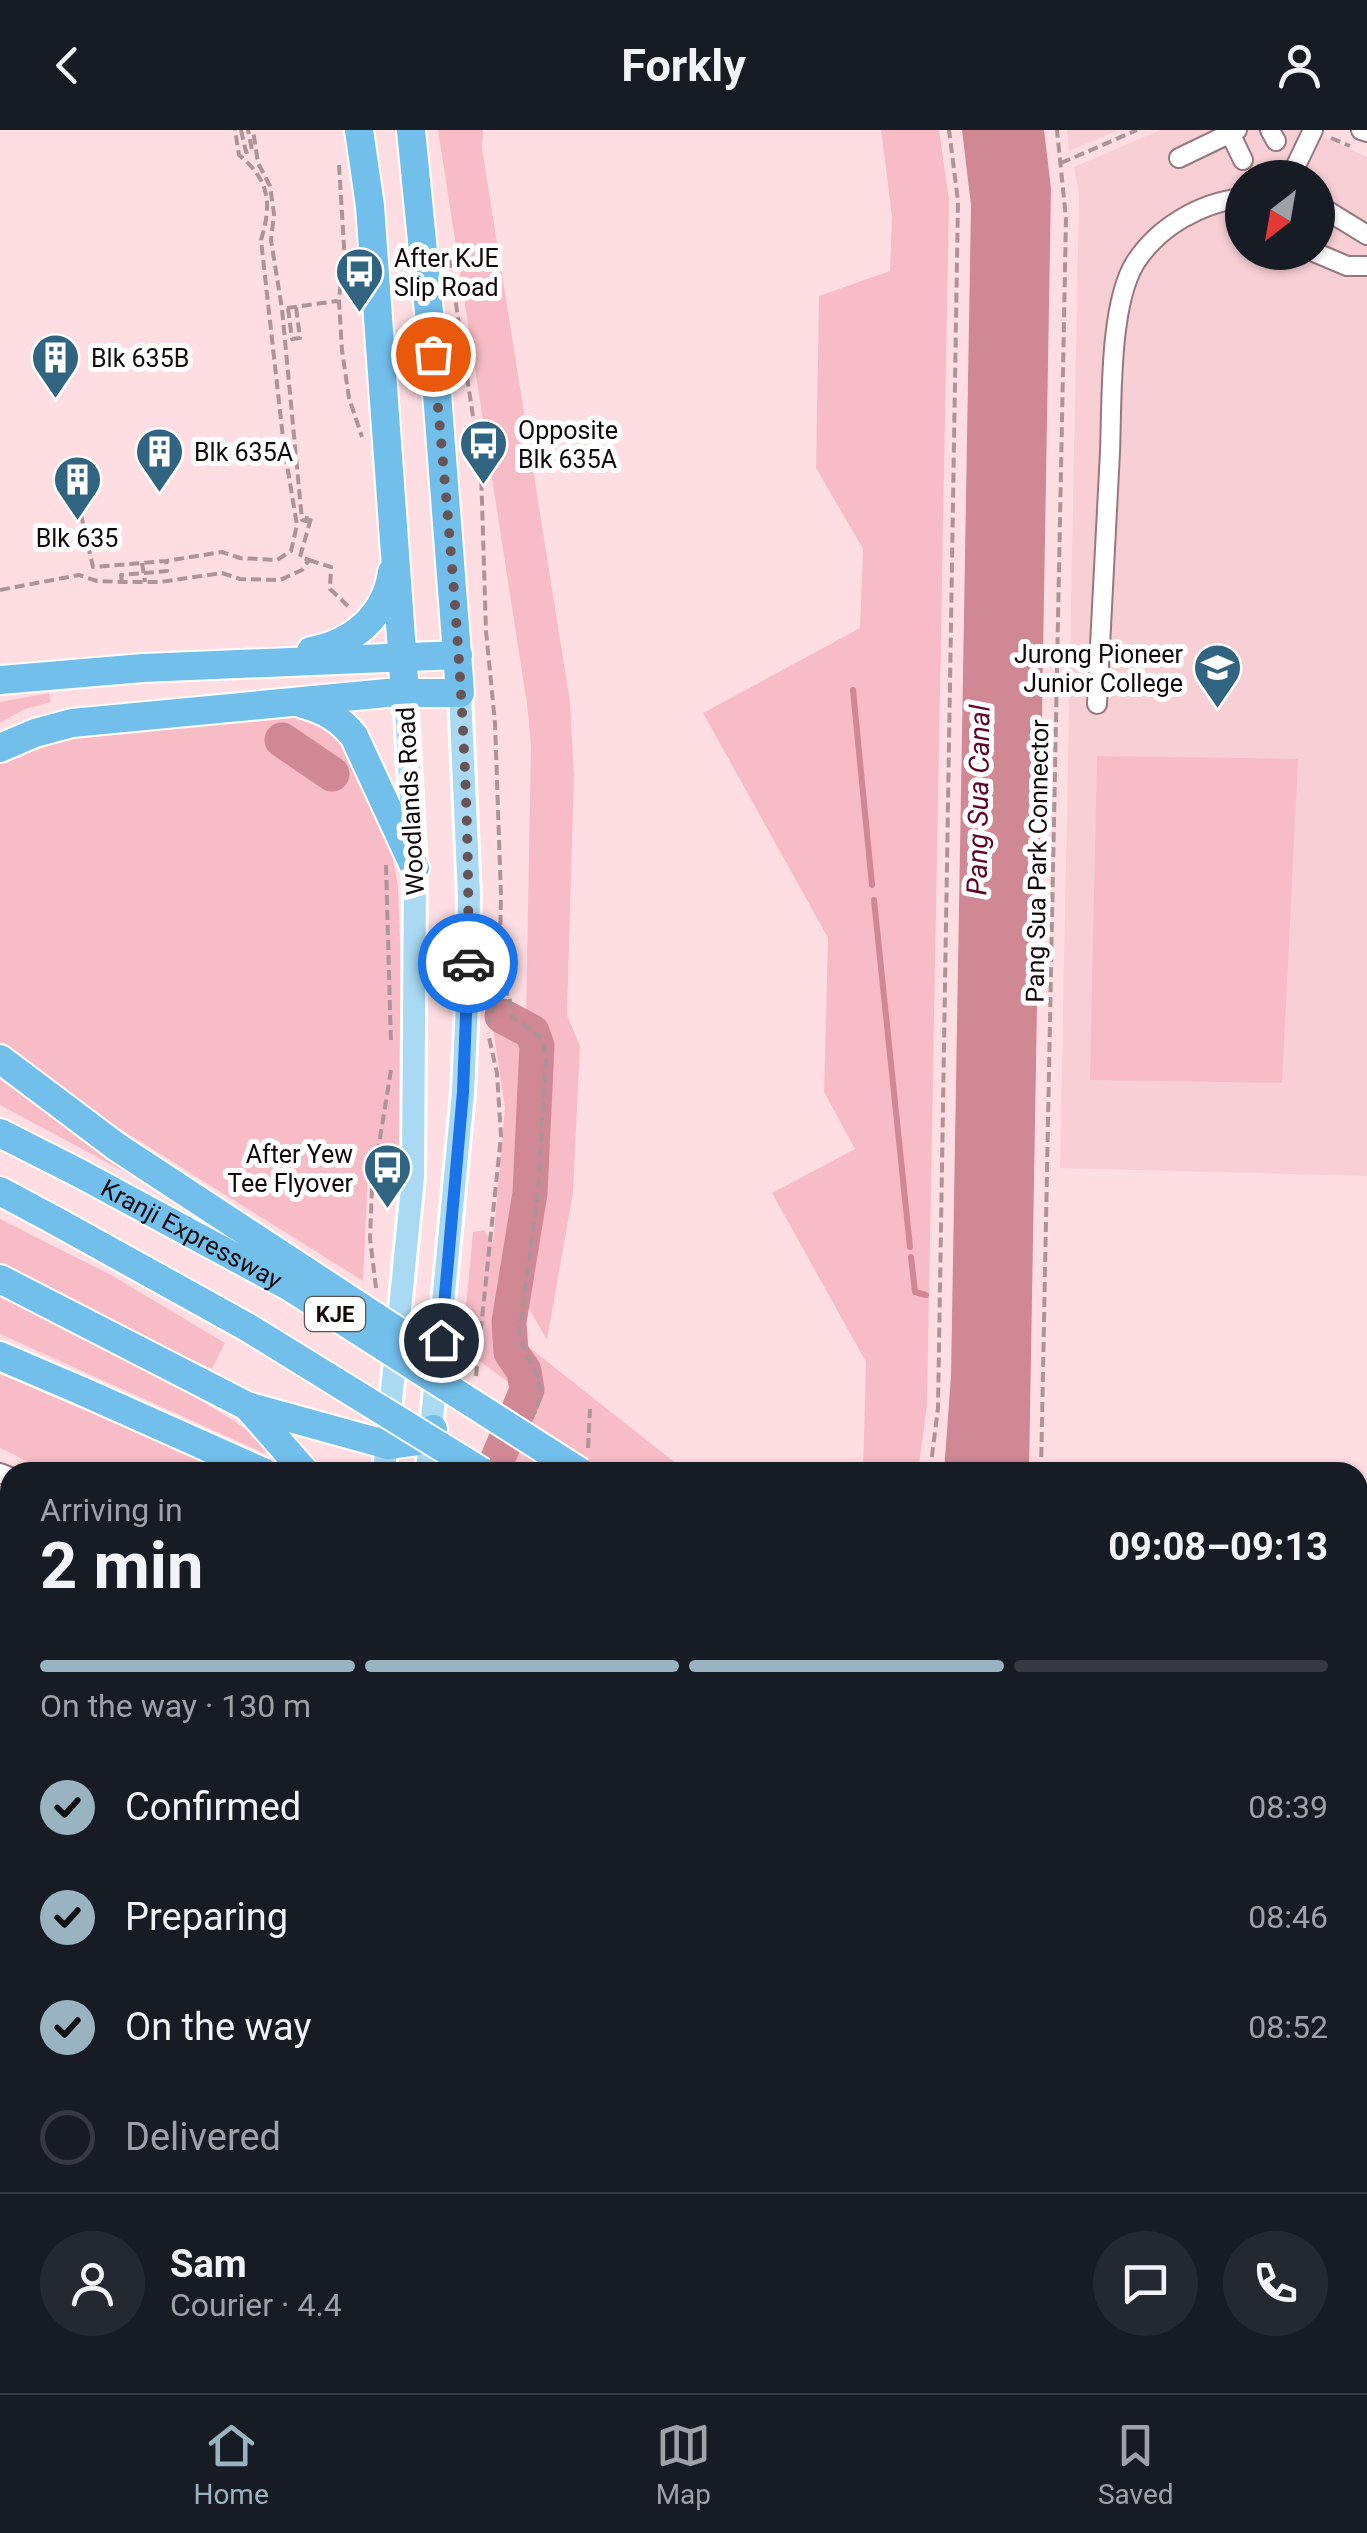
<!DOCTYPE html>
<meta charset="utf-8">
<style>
body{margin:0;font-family:Roboto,sans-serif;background:#242831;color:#f1f3f6;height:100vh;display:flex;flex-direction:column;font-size:38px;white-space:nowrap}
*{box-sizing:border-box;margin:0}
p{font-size:32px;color:#9ea1a6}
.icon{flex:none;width:55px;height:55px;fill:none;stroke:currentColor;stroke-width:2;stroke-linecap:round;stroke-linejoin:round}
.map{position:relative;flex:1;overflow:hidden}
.side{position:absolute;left:0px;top:1332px;width:1368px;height:932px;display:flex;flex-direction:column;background:#171b24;border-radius:30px 30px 0 0;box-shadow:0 2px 8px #0004}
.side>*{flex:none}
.needle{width:65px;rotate:211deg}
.controls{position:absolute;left:1225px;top:30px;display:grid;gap:20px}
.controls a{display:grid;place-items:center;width:110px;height:110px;border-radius:50%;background:#171b24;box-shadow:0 2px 8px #0004;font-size:50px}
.pin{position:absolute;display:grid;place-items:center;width:85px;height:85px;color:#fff;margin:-42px;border:5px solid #fff;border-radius:50%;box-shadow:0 2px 10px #0007}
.courier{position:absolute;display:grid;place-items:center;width:100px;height:100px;margin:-50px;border:8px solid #1a73e8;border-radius:50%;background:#fff;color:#222;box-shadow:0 2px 12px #0007}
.overview em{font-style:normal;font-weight:700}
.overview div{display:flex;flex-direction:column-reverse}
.overview{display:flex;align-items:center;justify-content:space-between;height:170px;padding:0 40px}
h1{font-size:65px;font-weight:700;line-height:75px}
.bar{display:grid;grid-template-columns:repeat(4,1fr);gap:15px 10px;align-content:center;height:120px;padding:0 40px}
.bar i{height:12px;border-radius:8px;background:#363941}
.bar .selected{background:#9ab3c1}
.bar p{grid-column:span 4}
.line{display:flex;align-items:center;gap:25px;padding:0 40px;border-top:2px solid #363941}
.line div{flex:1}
.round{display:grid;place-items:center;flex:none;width:105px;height:105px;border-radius:52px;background:#242831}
ol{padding:0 40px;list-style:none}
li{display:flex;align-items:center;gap:30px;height:110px}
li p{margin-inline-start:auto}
li .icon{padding:10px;border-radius:50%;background:#9ab3c1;color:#111;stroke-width:4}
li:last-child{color:#9ea1a6}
li i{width:55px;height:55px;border:5px solid #363941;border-radius:50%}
header{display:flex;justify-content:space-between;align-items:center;height:130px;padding:0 40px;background:#171b24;font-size:45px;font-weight:700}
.tab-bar{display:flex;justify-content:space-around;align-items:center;height:140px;border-top:2px solid #363941;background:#171b24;font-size:28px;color:#9ea1a6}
.tab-bar a{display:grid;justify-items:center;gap:5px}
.tab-bar .selected{color:#9ab3c1}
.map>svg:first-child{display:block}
</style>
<header><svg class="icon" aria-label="back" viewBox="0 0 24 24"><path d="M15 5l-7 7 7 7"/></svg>Forkly<svg class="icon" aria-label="person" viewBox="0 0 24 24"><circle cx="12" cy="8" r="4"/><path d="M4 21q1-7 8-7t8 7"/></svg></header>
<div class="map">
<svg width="1367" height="2263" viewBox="0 0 1367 2263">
<rect width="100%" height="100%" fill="#ffdee3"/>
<!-- built -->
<path fill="#f7cfd5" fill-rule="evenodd" d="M1067,0H1119L1069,21Z
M1160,0H1311L1367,27V1046L1060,1038L1079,65L1074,37ZM1242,48H1318V122H1242Z
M0,1418L10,1423V2212L0,2236Z"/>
<!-- green -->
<path fill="#f8bcc6" d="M438,0H483L482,18L570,572L574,645L567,885L580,916L573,1063L547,1210L528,1177L544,1057L551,923L540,894L526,886L531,615L527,574Z
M881,0H939L949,70L927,1276L918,1342H863L866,1232L772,1063L855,1019L824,962L828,808L703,583L860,498L863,419L816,338L819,166L890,141L892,87Z
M49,563L51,572L25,579L0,593V572Z
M307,583L338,601L388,706L392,723L398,757L404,923L400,1014L390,1045H368L363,1151L109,992L95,1013L142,1044L138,1049L0,975V630L72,603Z
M1097,626L1298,629L1282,953L1090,950Z
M493,898L527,916L532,928L523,1062L501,1212L517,1246L520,1261L462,1218L473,1102L484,1100L493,1113L505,977Z
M0,1089L113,1146L225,1213L212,1239L92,1184L0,1134Z
M0,1162L179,1257L234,1291L258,1308L266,1324L0,1204Z
M530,1218L687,1342H506C529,1296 554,1270 530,1218Z
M0,1244L228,1342H49L0,1318Z
M1358,1895L1367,1902V1986L1358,1977Z
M345,2255H507L504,2263H342Z
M651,2255H704L701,2263H648Z"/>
<!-- water -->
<path fill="#d08895" d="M962,0H1044L1051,58L1029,1342H944L951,1246L971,75Z
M556,2255H647L644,2263H552Z"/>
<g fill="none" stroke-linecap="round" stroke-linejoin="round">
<!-- stream -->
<path stroke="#d08895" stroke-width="6" d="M853,560L872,755
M874,770L910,1117
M911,1127L915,1162L926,1165
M510,2263L513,2255"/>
<!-- river -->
<path stroke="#d08895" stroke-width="35" d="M282,610L332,644
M492,1342L527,1260L524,1241L511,1222L509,1192L530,1063L537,916L532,902L502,886
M247,2263L251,2255"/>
<defs>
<path id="minor" d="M1270,0L1276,11
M1361,0L1367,2
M1230,3L1243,30
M1179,28L1237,0
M1290,48L1313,0
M1318,75L1367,105
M1314,122L1347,136H1367
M1097,574C1101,490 1105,406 1110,322C1112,271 1109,176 1135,133C1158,97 1200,73 1242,68
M0,1343L10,1347
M0,1382L10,1387
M0,1510L10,1513
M0,1631L10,1635
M0,1724L10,1690
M1358,2190L1367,2200
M877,2255L886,2263
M1139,2255L1147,2263
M35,2263L39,2255
M68,2263L72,2255
M800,2263L803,2255"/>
<path id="major" d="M384,1342L413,1047L415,738L405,563
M427,1342L463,963L467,874L469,766L460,563
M134,2263L138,2255
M180,2263L183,2255"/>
<path id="highway" d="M359,0L370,76L405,563
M311,521C353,513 386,486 392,442
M0,550L143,538L458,525
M303,574C325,580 339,588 354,606L415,738
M0,618L35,603L72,593L387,563H460L437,263L411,0
M0,929L117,1017
M0,1003L79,1043
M0,1061L54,1090
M0,1149L247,1276L388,1315L418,1311L433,1299
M0,1226L84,1262
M247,1276L305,1342
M1358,2020L1367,2029
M1358,2090L1367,2099"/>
</defs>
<!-- minor casing -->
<use href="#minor" stroke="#96797e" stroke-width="22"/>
<!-- major casing -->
<use href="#major" stroke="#fff" stroke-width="28"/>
<!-- highway casing -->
<use href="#highway" stroke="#fff" stroke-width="32"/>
<!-- path -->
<path stroke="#ad9498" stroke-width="4" stroke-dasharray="10 5" stroke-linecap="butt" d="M241,0L246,22L252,20L248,0
M1331,8L1350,16
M1061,33L1137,0
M339,35L344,116L339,171L342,220L349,268L362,307
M449,128L481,339L486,501L495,593L501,766L499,862L488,894
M287,178L337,171
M288,178L292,209L300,208L296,177
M71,341L93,437L166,431L222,422L240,428L277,430L291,421L297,395L284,317L261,110C272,74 270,50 239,25L235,0
M309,430L331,437L330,459L348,476
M142,433L145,452
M0,460L79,445L97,451L122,452H160L222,443L240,449L280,450L302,440L309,430L300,427L311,388L307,386L306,391L302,390L282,179L271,110L274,84L270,56L258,33L253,0
M386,735L391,915
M499,862L509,864L512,887L542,908L546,927L538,1059L520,1199C521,1236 553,1243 534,1284
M376,1158L370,1108L372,1058L391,940
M476,1246L501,1006L497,943L488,903
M588,1318L590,1279
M355,1342L358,1338
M930,1342L938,1278L958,71L949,0
M1041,1342L1066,89L1057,0
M0,1412L10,1417
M0,1768L10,1771
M1358,1964L1367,1972
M5,2263L10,2251
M205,2263L208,2255
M445,2263L448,2255
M525,2263L529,2255
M664,2263L667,2255
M689,2263L692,2255"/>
<!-- minor -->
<use href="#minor" stroke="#fff" stroke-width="18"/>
<!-- major -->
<use href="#major" stroke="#aad9f4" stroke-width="22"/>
<!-- highway -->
<use href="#highway" stroke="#72bfec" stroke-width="28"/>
<defs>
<g id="highway-bridge">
<path d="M117,1017L417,1214"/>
<path id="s1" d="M79,1043L290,1157L580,1342"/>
<path d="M54,1090L247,1197L482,1342"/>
<path d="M84,1262L263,1342"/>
</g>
</defs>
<!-- highway-bridge casing -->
<use href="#highway-bridge" stroke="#fff" stroke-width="32" stroke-linecap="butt"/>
<!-- path-bridge -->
<path stroke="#ad9498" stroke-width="4" stroke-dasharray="10 5" stroke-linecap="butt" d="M122,452L121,445L167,441L166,431"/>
<!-- highway-bridge -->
<use href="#highway-bridge" stroke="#72bfec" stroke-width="28"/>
</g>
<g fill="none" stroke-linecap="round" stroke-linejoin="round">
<!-- done -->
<path stroke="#665457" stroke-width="10" stroke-dasharray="0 18" d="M433,224C452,426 471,630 468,833"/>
<!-- route -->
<path stroke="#1a73e8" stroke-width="12" d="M441,1210L463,962L468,833"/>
</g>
<!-- icons -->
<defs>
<symbol id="bus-pin" viewBox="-11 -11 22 30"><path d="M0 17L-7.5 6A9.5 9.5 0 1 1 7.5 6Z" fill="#306480" stroke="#fff"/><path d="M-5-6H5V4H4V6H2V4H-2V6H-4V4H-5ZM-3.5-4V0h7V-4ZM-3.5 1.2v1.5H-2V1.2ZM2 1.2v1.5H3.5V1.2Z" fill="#fff"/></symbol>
<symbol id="building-pin" viewBox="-11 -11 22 30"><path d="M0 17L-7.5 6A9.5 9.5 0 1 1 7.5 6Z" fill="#306480" stroke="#fff"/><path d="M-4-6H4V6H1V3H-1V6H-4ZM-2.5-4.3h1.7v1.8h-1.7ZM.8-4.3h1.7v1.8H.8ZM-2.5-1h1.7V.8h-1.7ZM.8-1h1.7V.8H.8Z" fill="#fff"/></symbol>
<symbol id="university-pin" viewBox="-11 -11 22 30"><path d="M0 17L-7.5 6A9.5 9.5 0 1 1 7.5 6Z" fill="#306480" stroke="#fff"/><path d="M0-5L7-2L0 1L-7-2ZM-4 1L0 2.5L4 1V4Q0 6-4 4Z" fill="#fff"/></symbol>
</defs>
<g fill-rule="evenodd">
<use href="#bus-pin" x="332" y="114" width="55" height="75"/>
<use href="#building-pin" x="28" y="200" width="55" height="75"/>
<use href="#bus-pin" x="456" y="286" width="55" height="75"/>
<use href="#building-pin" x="132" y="294" width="55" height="75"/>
<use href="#building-pin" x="50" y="322" width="55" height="75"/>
<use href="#university-pin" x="1190" y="510" width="55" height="75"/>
<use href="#bus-pin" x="360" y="1010" width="55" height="75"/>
</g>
<g text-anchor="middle" stroke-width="10" stroke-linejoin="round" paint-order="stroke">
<!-- shield labels -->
<rect fill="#fff" stroke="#5a5354" stroke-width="2.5" x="305" y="1167" width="60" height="34" rx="8"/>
<g font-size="22" font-weight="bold" fill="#13090b">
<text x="335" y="1192">KJE</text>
</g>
<!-- poi labels -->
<g font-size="25" fill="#13090b" stroke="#fff" text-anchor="start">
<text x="394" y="137">After KJE<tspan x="394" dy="29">Slip Road</tspan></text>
<text x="91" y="237">Blk 635B</text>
<text x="518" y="309">Opposite<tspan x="518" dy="29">Blk 635A</tspan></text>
<text x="194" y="331">Blk 635A</text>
<text x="77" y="417" text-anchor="middle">Blk 635</text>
<text x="1183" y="533" text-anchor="end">Jurong Pioneer<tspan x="1183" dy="29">Junior College</tspan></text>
<text x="353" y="1033" text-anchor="end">After Yew<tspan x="353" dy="29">Tee Flyover</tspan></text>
</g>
<!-- street labels -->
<g font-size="25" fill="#13090b" stroke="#fff">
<text transform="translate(410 671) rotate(-93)" y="9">Woodlands Road</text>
<text transform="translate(1037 731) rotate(-89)" y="9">Pang Sua Park Connector</text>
<text dy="9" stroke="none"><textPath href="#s1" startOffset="128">Kranji Expressway</textPath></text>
</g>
<!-- water labels -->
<g font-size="28" font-style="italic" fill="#5f0627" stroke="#fff">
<text transform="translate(978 670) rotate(-89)" y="10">Pang Sua Canal</text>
</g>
</g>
</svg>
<div class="controls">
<a><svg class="needle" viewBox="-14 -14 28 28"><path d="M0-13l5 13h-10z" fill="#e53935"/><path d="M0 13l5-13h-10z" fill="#9ea1a6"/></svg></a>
</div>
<div class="pin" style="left:433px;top:224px;background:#ea580c"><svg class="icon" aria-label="bag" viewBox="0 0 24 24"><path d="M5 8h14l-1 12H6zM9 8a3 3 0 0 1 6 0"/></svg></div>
<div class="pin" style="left:441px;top:1210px;background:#1f2937"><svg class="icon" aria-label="home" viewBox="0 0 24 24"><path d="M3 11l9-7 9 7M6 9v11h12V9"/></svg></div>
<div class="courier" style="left:468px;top:833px"><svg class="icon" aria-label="car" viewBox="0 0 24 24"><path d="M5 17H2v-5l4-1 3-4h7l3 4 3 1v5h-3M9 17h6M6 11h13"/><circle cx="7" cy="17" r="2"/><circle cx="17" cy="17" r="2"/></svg></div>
<section class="side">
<div class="overview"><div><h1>2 min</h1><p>Arriving in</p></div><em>09:08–09:13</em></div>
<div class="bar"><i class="selected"></i><i class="selected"></i><i class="selected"></i><i></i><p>On the way · 130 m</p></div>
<ol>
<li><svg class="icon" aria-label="check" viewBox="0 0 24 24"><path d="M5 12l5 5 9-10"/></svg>Confirmed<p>08:39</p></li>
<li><svg class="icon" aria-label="check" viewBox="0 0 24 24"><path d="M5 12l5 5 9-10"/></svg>Preparing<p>08:46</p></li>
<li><svg class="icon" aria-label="check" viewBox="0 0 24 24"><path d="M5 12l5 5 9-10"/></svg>On the way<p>08:52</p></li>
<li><i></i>Delivered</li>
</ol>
<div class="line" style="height:180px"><a class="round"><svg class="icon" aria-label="person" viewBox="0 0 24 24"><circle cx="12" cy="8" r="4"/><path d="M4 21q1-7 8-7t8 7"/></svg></a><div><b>Sam</b><p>Courier · 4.4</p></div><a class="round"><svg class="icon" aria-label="chat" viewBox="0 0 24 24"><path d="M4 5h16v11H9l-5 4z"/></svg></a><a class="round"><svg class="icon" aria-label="phone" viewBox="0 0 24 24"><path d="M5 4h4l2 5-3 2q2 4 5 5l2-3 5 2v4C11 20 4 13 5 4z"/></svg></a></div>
</section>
</div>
<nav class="tab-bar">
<a class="selected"><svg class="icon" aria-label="home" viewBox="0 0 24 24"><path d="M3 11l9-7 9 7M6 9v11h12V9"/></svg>Home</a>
<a><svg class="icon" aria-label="map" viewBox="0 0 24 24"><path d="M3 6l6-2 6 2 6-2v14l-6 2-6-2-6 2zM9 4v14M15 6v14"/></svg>Map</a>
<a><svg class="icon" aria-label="saved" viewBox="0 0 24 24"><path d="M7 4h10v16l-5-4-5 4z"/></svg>Saved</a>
</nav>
